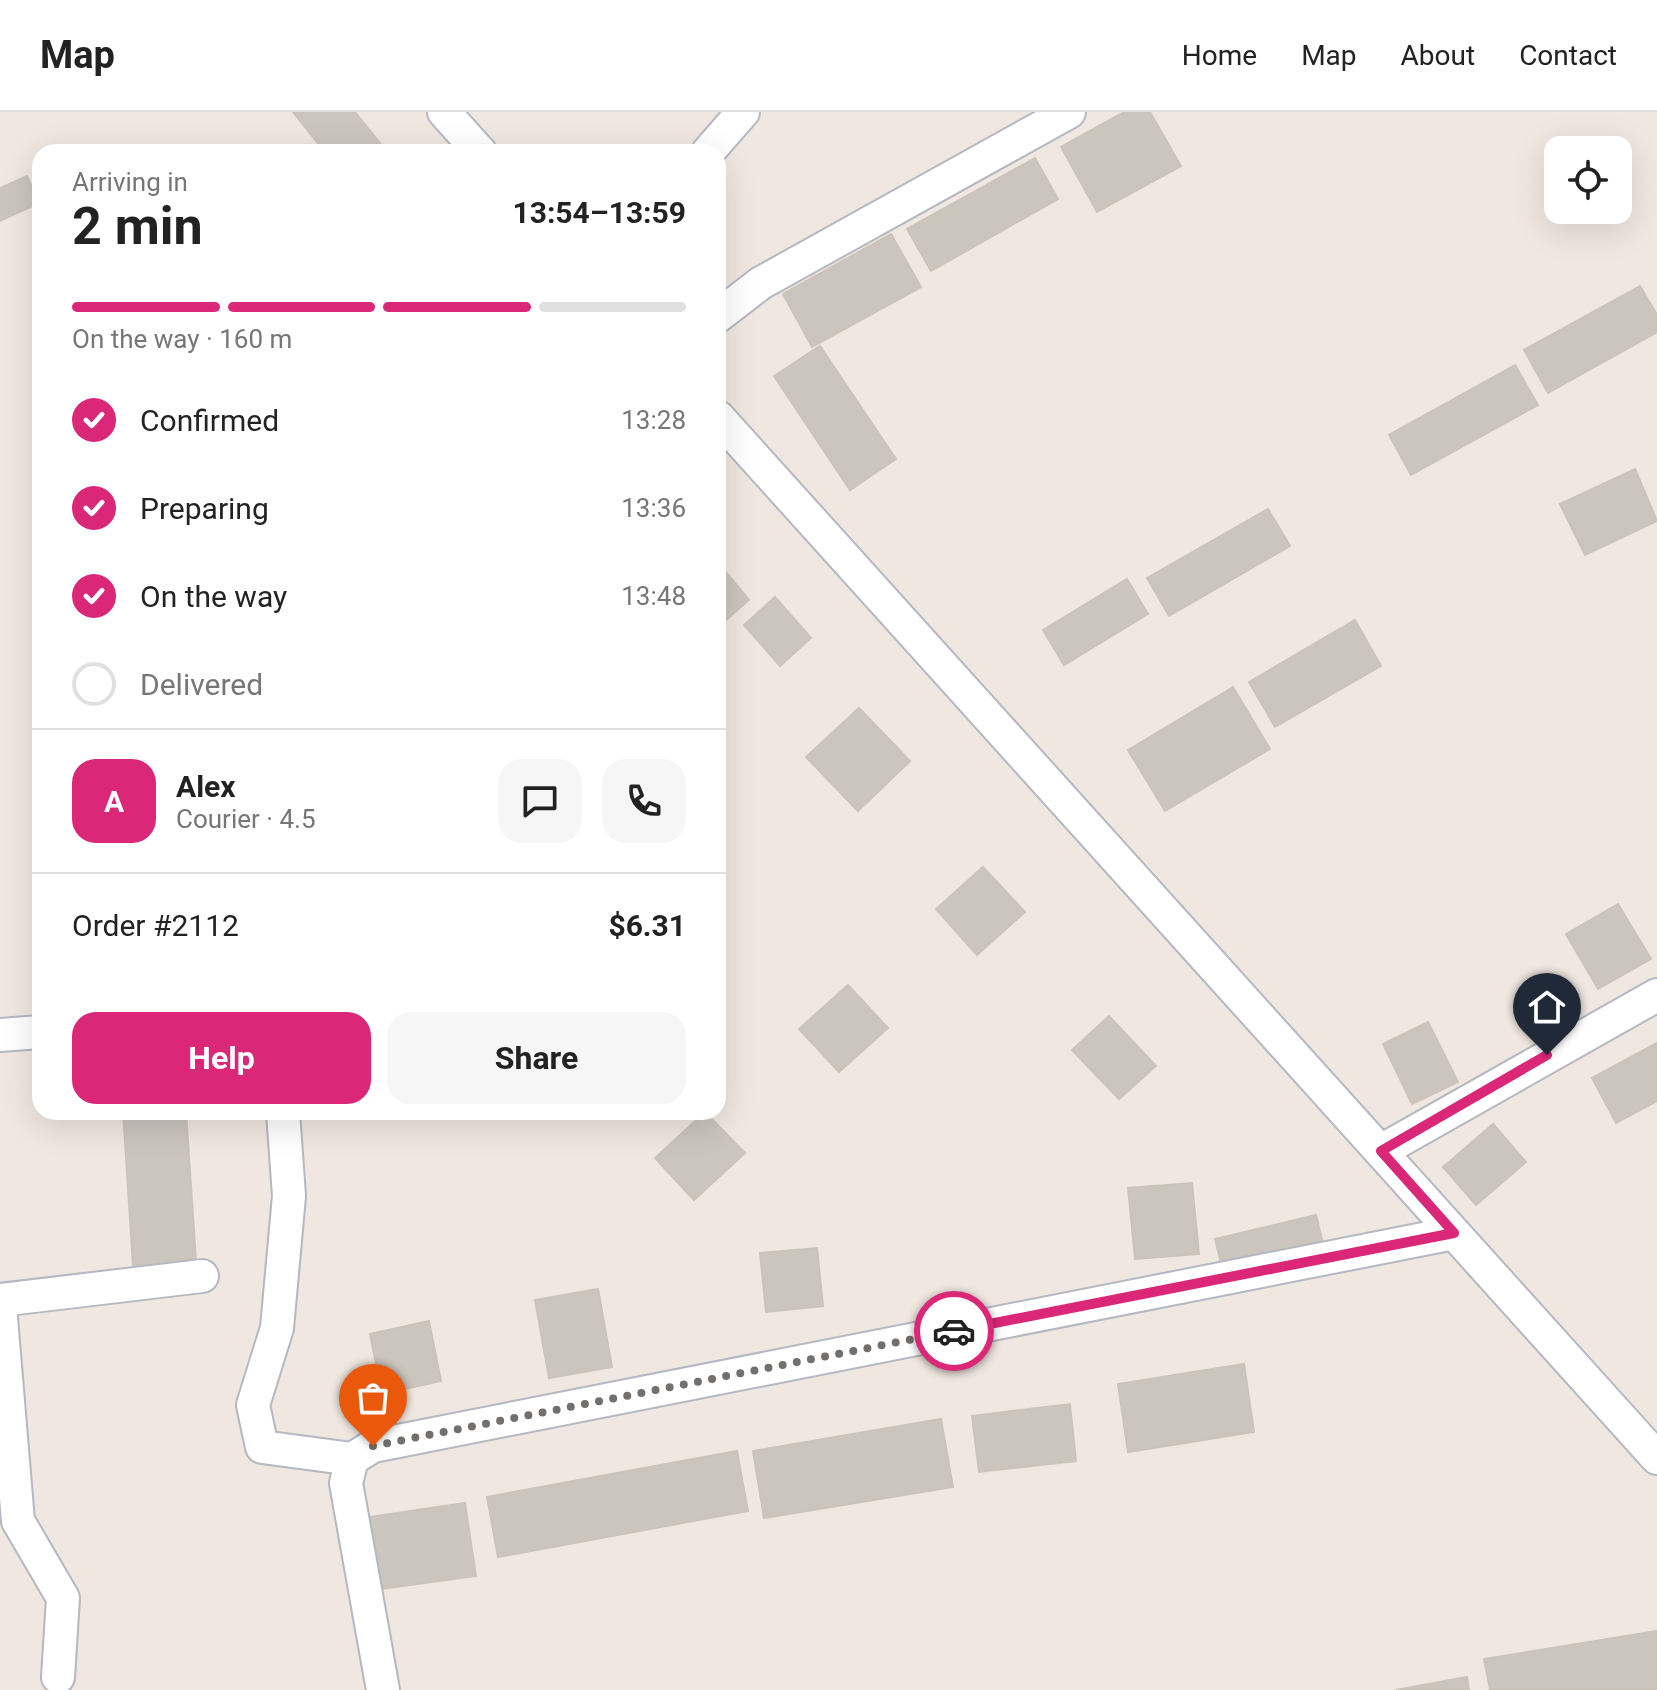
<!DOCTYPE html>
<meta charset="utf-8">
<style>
body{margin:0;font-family:Roboto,sans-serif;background:#f6f6f6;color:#222;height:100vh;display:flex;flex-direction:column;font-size:30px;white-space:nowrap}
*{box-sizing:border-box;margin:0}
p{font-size:26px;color:#767676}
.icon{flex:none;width:44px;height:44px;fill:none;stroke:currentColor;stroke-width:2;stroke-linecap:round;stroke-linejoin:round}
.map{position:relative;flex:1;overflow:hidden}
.sheet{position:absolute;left:32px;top:32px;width:694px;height:976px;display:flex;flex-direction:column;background:#fff;border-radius:24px;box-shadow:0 8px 32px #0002}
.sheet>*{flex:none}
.buttons{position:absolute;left:1544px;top:24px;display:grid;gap:16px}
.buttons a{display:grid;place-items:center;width:88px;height:88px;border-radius:16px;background:#fff;box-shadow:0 8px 32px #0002;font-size:40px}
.pin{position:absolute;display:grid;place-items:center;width:68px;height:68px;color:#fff;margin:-82px -34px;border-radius:50% 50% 50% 0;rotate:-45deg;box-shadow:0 0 8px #0007}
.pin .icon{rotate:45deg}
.courier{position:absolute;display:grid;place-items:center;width:80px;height:80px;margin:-40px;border:6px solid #db2777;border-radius:50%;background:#fff;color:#222;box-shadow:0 2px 10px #0007}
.head em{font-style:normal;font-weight:700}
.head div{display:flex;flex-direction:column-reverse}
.head{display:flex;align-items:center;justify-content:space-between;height:136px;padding:0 40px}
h1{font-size:52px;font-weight:700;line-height:60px}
.bar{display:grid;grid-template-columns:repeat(4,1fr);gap:12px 8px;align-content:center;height:96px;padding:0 40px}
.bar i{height:10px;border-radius:6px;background:#e0e0e0}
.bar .current{background:#db2777}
.bar p{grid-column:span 4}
.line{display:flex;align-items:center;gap:20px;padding:0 40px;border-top:2px solid #e0e0e0}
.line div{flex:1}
.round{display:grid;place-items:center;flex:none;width:84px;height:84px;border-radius:24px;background:#f6f6f6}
ol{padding:0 40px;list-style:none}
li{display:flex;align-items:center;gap:24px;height:88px}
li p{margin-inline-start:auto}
li .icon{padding:8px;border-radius:50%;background:#db2777;color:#fff;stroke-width:4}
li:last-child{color:#767676}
li i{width:44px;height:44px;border:4px solid #e0e0e0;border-radius:50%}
.primary-button{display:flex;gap:16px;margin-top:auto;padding:16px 40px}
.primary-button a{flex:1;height:92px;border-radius:24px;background:#db2777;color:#fff;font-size:32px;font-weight:700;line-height:92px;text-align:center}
.primary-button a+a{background:#f6f6f6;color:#222}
header{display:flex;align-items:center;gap:48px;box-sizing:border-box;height:112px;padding:0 40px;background:#fff;border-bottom:2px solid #e0e0e0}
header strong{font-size:38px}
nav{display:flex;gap:44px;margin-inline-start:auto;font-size:28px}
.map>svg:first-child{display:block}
</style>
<header>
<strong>Map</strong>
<nav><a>Home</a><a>Map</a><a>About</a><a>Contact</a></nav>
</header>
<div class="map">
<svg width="1657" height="1578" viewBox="0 0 1657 1578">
<rect width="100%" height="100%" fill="#f0e7e0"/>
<!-- building -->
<path fill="#cbc5be" stroke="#ccc3b8" stroke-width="2" d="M293,0H355L387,40H325Z
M1124,0H1150L1181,54L1097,100L1061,35Z
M1035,46L1058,87L931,159L907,117Z
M27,64L39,91L0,109V76Z
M891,122L921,175L812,235L783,182Z
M1640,174L1657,203V220L1548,281L1524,238Z
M820,234L896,347L850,378L774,264Z
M1515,253L1538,293L1411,363L1389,323Z
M1635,357L1657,409L1585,443L1560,392Z
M1268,397L1290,434L1169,504L1147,466Z
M720,453L749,488L718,515V455Z
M1127,467L1148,502L1064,553L1043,518Z
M775,485L811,526L780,554L744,513Z
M1355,508L1381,554L1275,615L1249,570Z
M1233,575L1270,637L1165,699L1128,638Z
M859,596L910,649L858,699L806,645Z
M983,755L1025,800L977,843L936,797Z
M1618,792L1651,847L1598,877L1566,822Z
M848,873L888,916L839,960L799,917Z
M1109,904L1156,954L1119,987L1072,938Z
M1428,910L1458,970L1412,992L1383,932Z
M1657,931V989L1616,1011L1592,966Z
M123,1000H186L196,1149L133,1153Z
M705,1000L745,1041L694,1088L655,1046Z
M1493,1012L1526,1050L1476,1093L1443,1055Z
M1192,1071L1199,1142L1135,1147L1128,1076Z
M1316,1103L1325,1140L1224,1164L1215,1127Z
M817,1136L823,1194L766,1200L760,1141Z
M598,1177L612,1255L549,1266L535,1188Z
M429,1209L441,1269L382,1282L370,1222Z
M1244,1252L1254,1320L1128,1340L1118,1272Z
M1070,1292L1076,1349L979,1360L972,1304Z
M941,1307L953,1375L764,1406L753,1339Z
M737,1339L748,1399L498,1445L487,1385Z
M465,1391L476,1464L373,1478L363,1406Z
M1657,1519V1578H1490L1484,1547Z
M1467,1565L1469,1578H1396Z"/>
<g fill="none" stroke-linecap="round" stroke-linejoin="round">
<defs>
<path id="minor" d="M444,0L480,40
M708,40L743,0
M718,204L761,171L1069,0
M718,305L1657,1346
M0,923L40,920
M283,1000L289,1084L277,1216L253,1293L262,1335L352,1347
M1381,1039L1657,883
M0,1188L202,1164
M0,1194L18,1409L63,1486L58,1565
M383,1578L346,1371L352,1347L373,1334L1454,1121"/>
</defs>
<!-- minor casing -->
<use href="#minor" stroke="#b3b8c2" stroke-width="36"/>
<!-- minor -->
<use href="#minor" stroke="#fff" stroke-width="32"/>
</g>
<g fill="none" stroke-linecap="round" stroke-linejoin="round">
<!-- done -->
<path stroke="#726f6c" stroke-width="8" stroke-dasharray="0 14.4" d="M373,1334L954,1219"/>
<!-- route -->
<path stroke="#db2777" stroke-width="10" d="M954,1219L1454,1121L1381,1039L1547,943"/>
</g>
</svg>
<div class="buttons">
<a><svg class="icon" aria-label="locate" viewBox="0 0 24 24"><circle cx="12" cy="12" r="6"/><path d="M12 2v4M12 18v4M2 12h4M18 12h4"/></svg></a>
</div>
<div class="pin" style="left:373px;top:1334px;background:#ea580c"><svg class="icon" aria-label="bag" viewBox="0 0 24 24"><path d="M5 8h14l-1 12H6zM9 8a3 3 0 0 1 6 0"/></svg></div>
<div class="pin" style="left:1547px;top:943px;background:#1f2937"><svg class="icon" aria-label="home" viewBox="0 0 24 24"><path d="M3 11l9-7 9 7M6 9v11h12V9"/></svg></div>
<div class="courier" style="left:954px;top:1219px"><svg class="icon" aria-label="car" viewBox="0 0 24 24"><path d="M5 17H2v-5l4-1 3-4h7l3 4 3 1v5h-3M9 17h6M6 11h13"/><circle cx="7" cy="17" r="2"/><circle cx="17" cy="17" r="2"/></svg></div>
<section class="sheet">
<div class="head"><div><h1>2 min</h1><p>Arriving in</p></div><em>13:54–13:59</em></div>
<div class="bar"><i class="current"></i><i class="current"></i><i class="current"></i><i></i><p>On the way · 160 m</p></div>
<ol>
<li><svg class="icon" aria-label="check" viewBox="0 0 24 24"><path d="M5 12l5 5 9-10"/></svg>Confirmed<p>13:28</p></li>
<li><svg class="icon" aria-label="check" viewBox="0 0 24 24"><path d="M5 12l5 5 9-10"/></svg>Preparing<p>13:36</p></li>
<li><svg class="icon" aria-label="check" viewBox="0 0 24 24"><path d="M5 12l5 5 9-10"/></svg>On the way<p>13:48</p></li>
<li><i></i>Delivered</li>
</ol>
<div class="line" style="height:144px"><b class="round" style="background:#db2777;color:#fff">A</b><div><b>Alex</b><p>Courier · 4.5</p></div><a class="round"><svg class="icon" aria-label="chat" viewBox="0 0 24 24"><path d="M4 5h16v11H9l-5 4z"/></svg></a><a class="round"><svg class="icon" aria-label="phone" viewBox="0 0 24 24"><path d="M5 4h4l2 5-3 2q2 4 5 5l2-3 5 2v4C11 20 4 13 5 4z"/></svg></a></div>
<div class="line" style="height:104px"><div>Order #2112</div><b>$6.31</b></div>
<div class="primary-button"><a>Help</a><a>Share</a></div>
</section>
</div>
